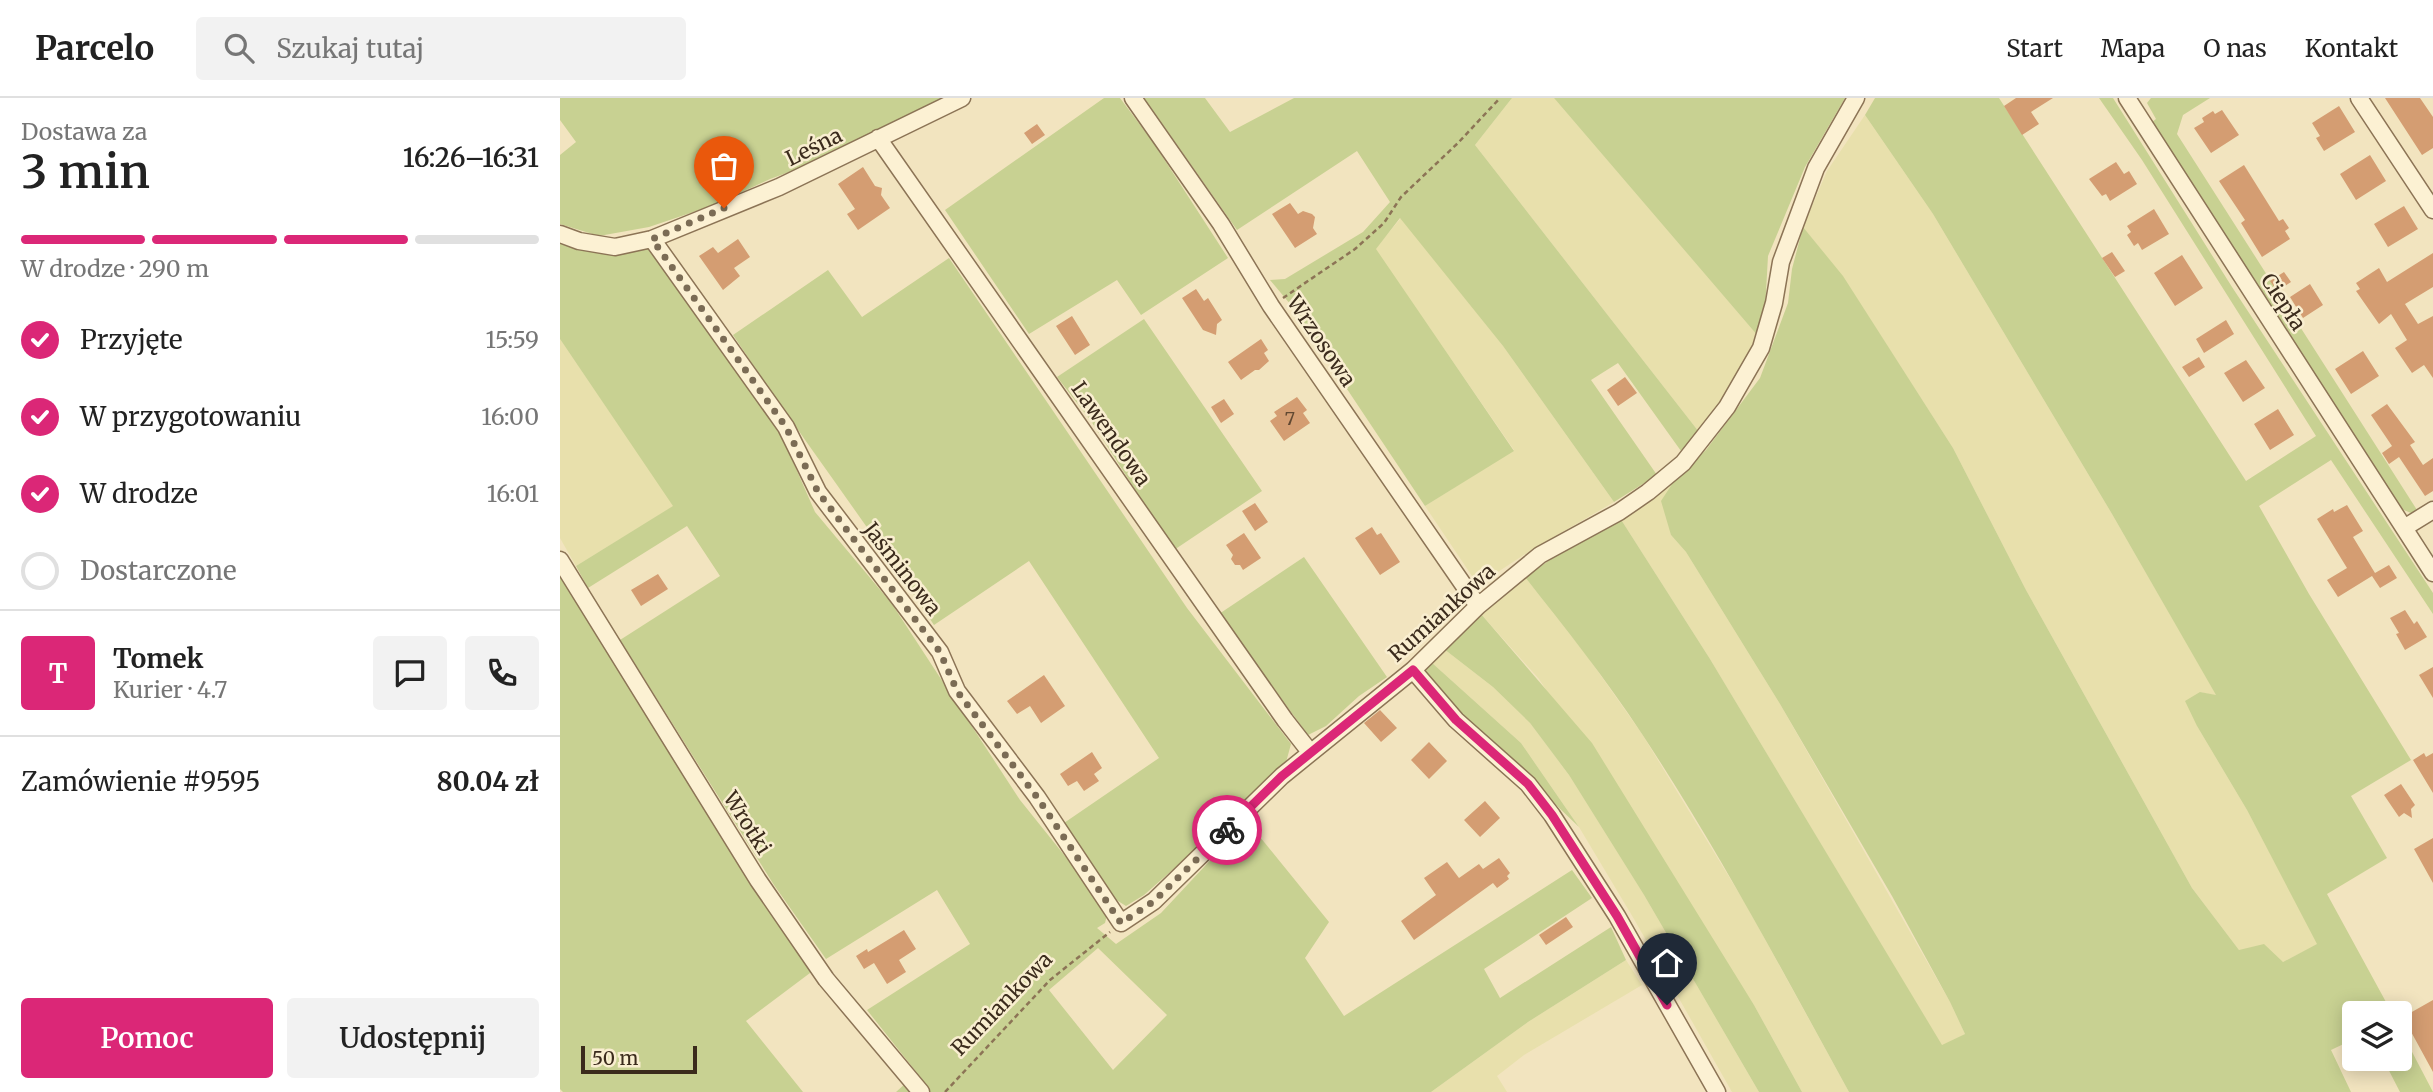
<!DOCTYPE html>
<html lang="pl">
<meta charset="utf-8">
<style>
body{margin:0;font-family:Merriweather,serif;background:#f2f2f2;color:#222;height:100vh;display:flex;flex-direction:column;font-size:26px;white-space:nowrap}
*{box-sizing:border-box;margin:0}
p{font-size:23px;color:#767676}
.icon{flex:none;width:38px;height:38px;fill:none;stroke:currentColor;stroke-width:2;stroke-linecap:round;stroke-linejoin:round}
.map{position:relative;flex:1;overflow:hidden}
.sheet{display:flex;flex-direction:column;background:#fff;width:560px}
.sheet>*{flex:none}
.fabs{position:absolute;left:1782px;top:903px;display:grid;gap:14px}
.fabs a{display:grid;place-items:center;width:70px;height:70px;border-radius:7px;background:#fff;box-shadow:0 4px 18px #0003;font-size:35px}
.scale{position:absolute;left:21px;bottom:18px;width:116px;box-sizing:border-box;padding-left:7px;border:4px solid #3b2b1c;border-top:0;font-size:19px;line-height:24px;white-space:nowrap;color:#3b2b1c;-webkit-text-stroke:5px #f9eed0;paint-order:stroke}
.pin{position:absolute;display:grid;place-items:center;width:60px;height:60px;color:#fff;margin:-72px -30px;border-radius:50% 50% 50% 0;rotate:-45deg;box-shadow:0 0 7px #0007}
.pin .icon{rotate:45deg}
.courier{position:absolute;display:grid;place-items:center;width:70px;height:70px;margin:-35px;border:5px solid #db2777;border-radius:50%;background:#fff;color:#222;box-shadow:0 2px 9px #0007}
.summary em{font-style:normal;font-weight:600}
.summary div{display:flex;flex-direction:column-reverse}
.summary{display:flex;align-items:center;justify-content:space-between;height:119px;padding:0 21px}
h1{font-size:46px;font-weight:600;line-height:52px}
.bar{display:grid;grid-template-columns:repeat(4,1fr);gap:10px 7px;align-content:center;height:84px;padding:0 21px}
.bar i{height:9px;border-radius:5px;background:#e0e0e0}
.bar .on{background:#db2777}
.bar p{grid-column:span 4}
.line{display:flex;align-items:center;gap:18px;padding:0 21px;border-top:2px solid #e0e0e0}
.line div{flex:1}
.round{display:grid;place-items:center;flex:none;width:74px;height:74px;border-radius:7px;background:#f2f2f2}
ol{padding:0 21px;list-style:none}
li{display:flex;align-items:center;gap:21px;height:77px}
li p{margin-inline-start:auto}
li .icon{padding:7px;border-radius:50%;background:#db2777;color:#fff;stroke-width:4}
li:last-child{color:#767676}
li i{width:38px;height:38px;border:4px solid #e0e0e0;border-radius:50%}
.primary-button{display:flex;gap:14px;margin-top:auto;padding:14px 21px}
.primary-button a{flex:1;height:80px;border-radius:7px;background:#db2777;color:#fff;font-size:28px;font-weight:600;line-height:80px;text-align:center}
.primary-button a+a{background:#f2f2f2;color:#222}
header{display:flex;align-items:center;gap:42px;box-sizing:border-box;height:98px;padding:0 35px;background:#fff;border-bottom:2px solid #e0e0e0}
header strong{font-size:33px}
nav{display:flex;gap:38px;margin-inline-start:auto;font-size:24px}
.search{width:490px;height:63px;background:#f2f2f2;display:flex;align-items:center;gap:18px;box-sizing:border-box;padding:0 24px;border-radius:7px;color:#767676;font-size:26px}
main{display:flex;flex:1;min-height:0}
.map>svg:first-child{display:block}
</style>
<header>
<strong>Parcelo</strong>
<div class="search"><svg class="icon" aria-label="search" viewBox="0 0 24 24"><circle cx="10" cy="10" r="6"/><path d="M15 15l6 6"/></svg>Szukaj tutaj</div>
<nav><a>Start</a><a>Mapa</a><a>O nas</a><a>Kontakt</a></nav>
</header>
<main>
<section class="sheet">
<div class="summary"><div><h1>3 min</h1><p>Dostawa za</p></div><em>16:26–16:31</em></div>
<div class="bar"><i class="on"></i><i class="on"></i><i class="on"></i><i></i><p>W drodze · 290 m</p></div>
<ol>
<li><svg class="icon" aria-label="check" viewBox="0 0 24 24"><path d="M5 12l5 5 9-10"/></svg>Przyjęte<p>15:59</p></li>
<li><svg class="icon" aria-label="check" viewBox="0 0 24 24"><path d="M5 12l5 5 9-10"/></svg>W przygotowaniu<p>16:00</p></li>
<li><svg class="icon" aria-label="check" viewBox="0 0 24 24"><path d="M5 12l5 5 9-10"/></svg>W drodze<p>16:01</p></li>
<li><i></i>Dostarczone</li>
</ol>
<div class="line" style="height:126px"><b class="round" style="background:#db2777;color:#fff">T</b><div><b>Tomek</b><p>Kurier · 4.7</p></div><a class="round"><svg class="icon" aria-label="chat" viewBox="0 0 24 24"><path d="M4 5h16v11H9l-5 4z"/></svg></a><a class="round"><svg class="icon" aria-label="phone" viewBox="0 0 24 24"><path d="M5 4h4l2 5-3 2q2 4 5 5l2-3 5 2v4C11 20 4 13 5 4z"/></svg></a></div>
<div class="line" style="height:91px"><div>Zamówienie #9595</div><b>80.04 zł</b></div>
<div class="primary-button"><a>Pomoc</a><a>Udostępnij</a></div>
</section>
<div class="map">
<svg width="1873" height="994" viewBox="0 0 1873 994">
<rect width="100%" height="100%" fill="#f2e4bf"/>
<!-- farmland -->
<path fill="#e8e0ac" d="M952,0H994L1198,238L1162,303L1139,334L915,47Z
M1305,17L1373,116L1552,416L1657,598L1640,594L1637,628L1687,712L1758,846L1723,864L1679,852L1632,790L1466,492L1393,350L1283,179L1243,129L1267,73Z
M841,120L943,248L1054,404L973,451L921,485L912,478L865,408L954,352L815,151Z
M0,241L114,408L16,468L0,440Z
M1118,377L1111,437L1126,454L1220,606L1390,904L1405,936L1382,948L1150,561L1060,420Z
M965,479L1027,558L1082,636L1185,805L1289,994H1242L1194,907L979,581L921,516Z
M884,551L933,589L970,625L1009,677L1084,797L1199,994H1172L1074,821L1019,729L961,645L871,564Z
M1066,862L1082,887L964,957L937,978L947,994H871L968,924Z"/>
<!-- green -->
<path fill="#c8d192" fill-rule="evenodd" d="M0,0H394L273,58L210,81L154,107L89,129L39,138L0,126V57L16,44L0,22Z
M544,0H560L593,44L668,160L581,217L557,182L469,236L385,112Z
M584,0H645L670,34L734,0H952L915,47L1139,334L1121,353L1058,265L1031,282L1097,377L1054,404L943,248L840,120L816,151L954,353L865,408L731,207L710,182L725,181L803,134L830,104L797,53L677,132Z
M994,0H1285L1245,69L1208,158L1205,212L1198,238Z
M1315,0H1439L1686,383L1756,338L1582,62L1539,0H1553L1672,189L1873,495V516L1771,362L1699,408L1749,496L1851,662L1791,698L1827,760L1767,796L1832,915H1794V941L1771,952L1791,994H1289C1223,874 1158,751 1082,636C1046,581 1005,530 965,479L1016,444L1060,420L1150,561L1382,947L1405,936L1390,904L1332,798L1220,606L1126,454L1111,437L1101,403L1118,377L1146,352L1200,280L1228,205L1232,171L1243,129L1283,178L1393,350L1466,492L1632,790L1679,852L1704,846L1723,864L1757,846L1687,712L1637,628L1625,603L1640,594L1656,597L1552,416L1373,116L1305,17Z
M1591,0H1650L1623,17L1617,36L1857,412L1851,415L1839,410L1592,24L1596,21L1587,5Z
M0,140L88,150L220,334L255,414L332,506L460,702L529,788L547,817L545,825L537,830L556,846L601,815L687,723L769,824L745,860L784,918L1012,772L1032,800L924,871L940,900L1051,829L1066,862L968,924L871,994H336L357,975L307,912L410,846L377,792L266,861L214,787L60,542L160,478L127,428L28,490L16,468L113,408L0,241ZM538,850L607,917L553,972L489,892Z
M389,160L627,510L731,646L725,668L678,714L584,797L566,808L550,798L504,725L599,660L469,463L374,527C309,429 238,335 173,237L268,172L302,219Z
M584,221L702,393L614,452L531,323L497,279Z
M744,459L827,579L799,598L766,628L748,637L659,516Z
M0,478L87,608L254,872L186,923L243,994H3L0,991Z
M921,516L1032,645L1194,907L1242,994H1199L1084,797L1009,677L970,625L933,589L884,551Z
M871,564L961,645L1019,729L890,605L864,574Z
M1839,929L1873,994H1840L1823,961H1839Z"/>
<!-- building -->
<path fill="#d49d72" d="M1456,0H1493L1471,14L1479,26L1462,37L1444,8Z
M1825,0H1860L1873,19V50L1862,57Z
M1779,8L1795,34L1764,53L1756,40L1760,38L1752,25Z
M1662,12L1679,37L1651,55L1634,30L1644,24L1642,20L1653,13L1655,16Z
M477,26L485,37L472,46L464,35Z
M1810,57L1826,83L1796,102L1780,76Z
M1556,64L1564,76L1569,73L1577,86L1550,103L1546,96L1542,98L1529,81Z
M1684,67L1719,123L1723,121L1729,130L1725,133L1730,141L1702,159L1681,125L1685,122L1659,83Z
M303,69L315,88L322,90L321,97L330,110L298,132L287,116L295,111L278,86Z
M730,105L738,116L743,113L752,116L755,119L753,130L757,136L735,150L712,116Z
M1844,108L1858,131L1828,149L1814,126Z
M1594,111L1609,136L1582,152L1578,145L1574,148L1567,137L1571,134L1567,128Z
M178,141L190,159L174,170L180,178L163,192L139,158L153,149L158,155Z
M1552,154L1565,173L1555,179L1542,160Z
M1873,155V189L1845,206L1858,226L1873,218V280L1864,267L1852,275L1835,250L1847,242L1831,216L1819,226L1796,193L1800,191L1796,185L1819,170L1827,184Z
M1622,157L1643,190L1615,208L1594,175Z
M1724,174L1731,184L1717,193L1710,183Z
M1750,186L1763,207L1743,220L1730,199Z
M636,191L644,203L648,200L662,222L657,226L656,237L643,232L622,200Z
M512,218L530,247L515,257L496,228Z
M1666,222L1674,236L1644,255L1636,241Z
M701,241L708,252L704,255L709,263L699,272H695L681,282L668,264Z
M1803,253L1819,278L1791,296L1775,271Z
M1639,259L1645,269L1629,279L1622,269Z
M1686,262L1705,290L1683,304L1664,275Z
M1065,279L1077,295L1058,308L1047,292Z
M737,299L747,312L743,315L750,325L724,343L710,323L717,318L714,314Z
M664,301L674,316L661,325L651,309Z
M1827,306L1855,344L1850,347L1863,367L1873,360V393L1865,398L1839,359L1829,366L1822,355L1832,348L1811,317Z
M1718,311L1734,337L1710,352L1694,326Z
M695,405L708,424L695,433L682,413Z
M1787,407L1803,433L1793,439L1815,475L1829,467L1837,480L1820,490L1812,478L1778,499L1767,482L1787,470L1757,421L1773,411L1774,414Z
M812,429L817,437L821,435L840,464L820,477L795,440Z
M684,435L701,460L683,472L680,467H675L671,461L673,457L666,447Z
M98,476L108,491L81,508L71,492Z
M1845,512L1854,526L1857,523L1867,539L1845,552L1836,536L1839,535L1830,520Z
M1873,569V600L1859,577Z
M484,577L505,608L481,625L470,608L457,616L447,603Z
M820,612L837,630L821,644L804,625Z
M869,644L887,663L869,681L851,662Z
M532,654L542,670L534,676L539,683L524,693L517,683L508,688L500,676Z
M1864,655L1866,659L1873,655V695L1853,662Z
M1841,686L1855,707L1851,711L1852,720L1844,715L1839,719L1824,697Z
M925,703L940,720L920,739L904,722Z
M1873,740V785L1854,751Z
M939,760L950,775L947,778L949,781L937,790L933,785L854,842L841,823L876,797L864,780L887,764L899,780L919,766L923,771Z
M1006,819L1013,829L986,847L979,837Z
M344,832L356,851L339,862L346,874L327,886L314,865L304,871L296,858L307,851L308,854Z
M1873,902V974L1843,919Z"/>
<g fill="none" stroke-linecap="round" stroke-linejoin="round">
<defs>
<path id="minor" d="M573,0L661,126L711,208L918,508
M1567,0L1873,475
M1799,0L1873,112
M318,40L725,622L750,654
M0,136L19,143L55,149L92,141L219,89L402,0
M92,141L226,329L258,394L380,554L397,593L477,699L561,825L594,803L722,678L853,572L918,508L980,457L1059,414L1088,394L1123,365L1167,309L1201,250L1214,205L1221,164L1256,70L1296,0
M1844,430L1873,412
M0,462L198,782L266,881L361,994
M853,572L896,622L968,686L992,717L1057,818L1157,994"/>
</defs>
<!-- minor casing -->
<use href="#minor" stroke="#8c7456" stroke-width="19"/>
<!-- path -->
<path stroke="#8c7456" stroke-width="2.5" stroke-dasharray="5 3.5" stroke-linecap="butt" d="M723,200L795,151L824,125L841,99L898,45L940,0
M385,994L490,882L550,834"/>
<!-- minor -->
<use href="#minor" stroke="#fcf1d3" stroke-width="16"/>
</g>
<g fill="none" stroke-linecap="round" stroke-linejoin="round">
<!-- done -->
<path stroke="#7b6c55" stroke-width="7" stroke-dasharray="0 12.6" d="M164,110L92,141L226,329L258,394L380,554L397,593L477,699L561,825L594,803L667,732"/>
<!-- route -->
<path stroke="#db2777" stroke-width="9" d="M667,732L722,678L853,572L896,622L968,686L992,717L1057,818L1107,907"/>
</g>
<g text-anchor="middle" stroke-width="5" stroke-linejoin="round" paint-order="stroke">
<!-- number labels -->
<g font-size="18" fill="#614832">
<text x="730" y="327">7</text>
</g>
<!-- street labels -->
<g font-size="21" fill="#3b2b1c" stroke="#f9eed0">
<text transform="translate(254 49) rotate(-26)" y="7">Leśna</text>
<text transform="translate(1723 204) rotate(57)" y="7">Ciepła</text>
<text transform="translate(761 243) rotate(56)" y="7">Wrzosowa</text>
<text transform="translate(551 336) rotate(55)" y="7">Lawendowa</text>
<text transform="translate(342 471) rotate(52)" y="7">Jaśminowa</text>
<text transform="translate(882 515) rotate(-42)" y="7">Rumiankowa</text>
<text transform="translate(187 725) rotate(58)" y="7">Wrotki</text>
<text transform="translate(442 906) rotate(-46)" y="7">Rumiankowa</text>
</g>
</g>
</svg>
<div class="fabs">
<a><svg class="icon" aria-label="layers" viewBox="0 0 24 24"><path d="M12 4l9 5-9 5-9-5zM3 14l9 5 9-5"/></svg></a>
</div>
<div class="scale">50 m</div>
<div class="pin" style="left:164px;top:110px;background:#ea580c"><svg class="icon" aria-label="bag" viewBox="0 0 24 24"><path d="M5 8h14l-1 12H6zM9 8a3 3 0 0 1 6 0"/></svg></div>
<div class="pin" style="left:1107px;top:907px;background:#1f2937"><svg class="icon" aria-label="home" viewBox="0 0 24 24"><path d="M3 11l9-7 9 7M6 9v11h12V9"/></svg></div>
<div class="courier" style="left:667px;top:732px"><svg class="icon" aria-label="bike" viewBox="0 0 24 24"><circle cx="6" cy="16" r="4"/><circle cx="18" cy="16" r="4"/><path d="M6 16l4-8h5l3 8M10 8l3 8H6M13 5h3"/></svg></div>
</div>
</main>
